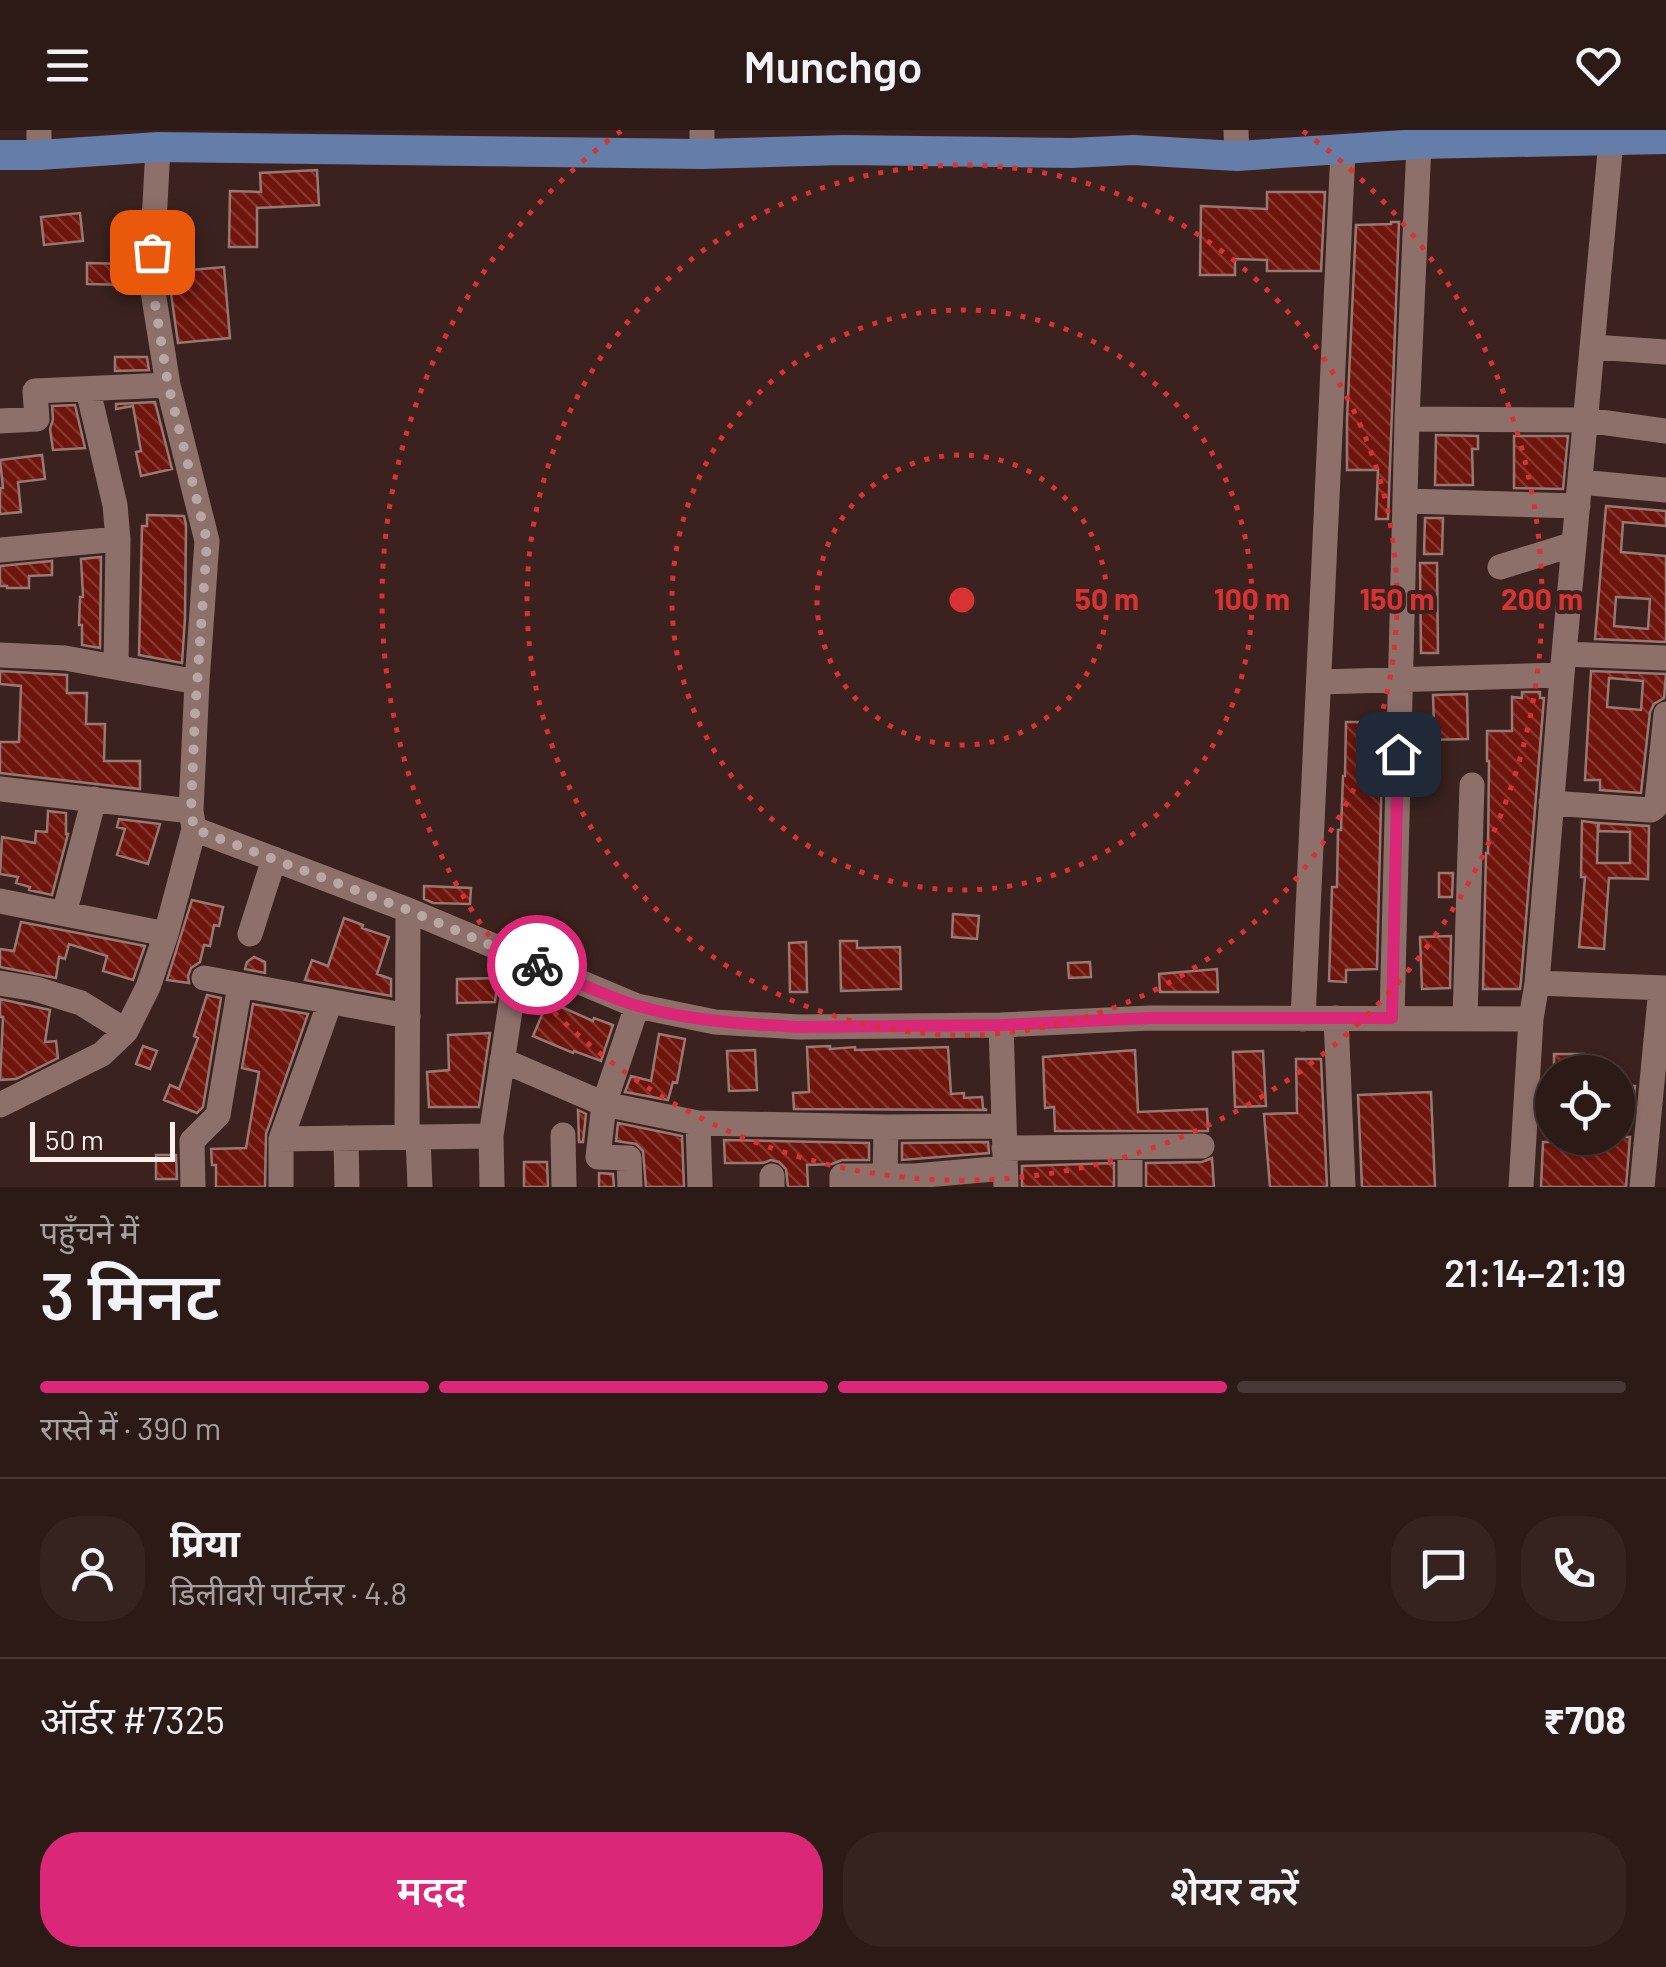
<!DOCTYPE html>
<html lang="hi">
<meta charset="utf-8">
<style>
body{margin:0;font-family:Barlow,"Noto Sans Devanagari",sans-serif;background:#34231f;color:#f1f3f6;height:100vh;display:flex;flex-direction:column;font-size:38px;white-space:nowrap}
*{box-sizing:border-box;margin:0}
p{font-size:32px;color:#a6a1a1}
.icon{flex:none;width:55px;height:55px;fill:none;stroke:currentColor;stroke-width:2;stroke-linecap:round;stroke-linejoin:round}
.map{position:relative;height:1057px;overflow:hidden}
.sheet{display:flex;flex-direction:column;background:#2c1a16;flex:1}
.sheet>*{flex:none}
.controls{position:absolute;left:1535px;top:925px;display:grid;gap:20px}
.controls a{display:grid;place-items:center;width:100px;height:100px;border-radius:50%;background:#2c1a16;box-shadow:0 2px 8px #0004,0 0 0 2px #483835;font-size:50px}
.scale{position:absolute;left:30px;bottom:25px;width:145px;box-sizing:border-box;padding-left:10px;border:5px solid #fdefec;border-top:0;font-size:28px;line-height:35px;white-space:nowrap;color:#fdefec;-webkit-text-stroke:8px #3b221e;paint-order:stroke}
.pin{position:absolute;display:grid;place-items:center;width:85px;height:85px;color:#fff;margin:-42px;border-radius:20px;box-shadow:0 5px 15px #0006}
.courier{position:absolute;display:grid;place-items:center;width:100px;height:100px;margin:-50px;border:8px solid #db2777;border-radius:50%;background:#fff;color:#222;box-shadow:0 2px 12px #0007}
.overview em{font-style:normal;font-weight:600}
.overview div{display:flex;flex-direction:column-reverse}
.overview{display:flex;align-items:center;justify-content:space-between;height:170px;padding:0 40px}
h1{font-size:65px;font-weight:600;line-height:75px}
.bar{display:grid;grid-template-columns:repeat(4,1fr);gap:15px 10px;align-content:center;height:120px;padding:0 40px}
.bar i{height:12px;border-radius:8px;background:#483835}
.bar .active{background:#db2777}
.bar p{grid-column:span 4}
.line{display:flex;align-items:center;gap:25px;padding:0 40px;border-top:2px solid #483835}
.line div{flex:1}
.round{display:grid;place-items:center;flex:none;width:105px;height:105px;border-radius:40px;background:#34231f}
.cta{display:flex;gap:20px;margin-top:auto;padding:20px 40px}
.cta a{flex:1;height:115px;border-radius:40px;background:#db2777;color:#fff;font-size:40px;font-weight:600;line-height:115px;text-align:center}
.cta a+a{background:#34231f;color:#f1f3f6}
header{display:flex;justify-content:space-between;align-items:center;height:130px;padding:0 40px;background:#2c1a16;font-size:45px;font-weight:600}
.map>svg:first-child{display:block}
</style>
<header><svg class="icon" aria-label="menu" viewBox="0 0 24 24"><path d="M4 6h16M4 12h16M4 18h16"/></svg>Munchgo<svg class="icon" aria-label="heart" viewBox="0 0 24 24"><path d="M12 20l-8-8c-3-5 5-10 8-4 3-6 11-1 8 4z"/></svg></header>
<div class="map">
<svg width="1666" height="1057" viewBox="0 0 1666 1057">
<defs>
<pattern id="building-back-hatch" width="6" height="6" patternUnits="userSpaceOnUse" patternTransform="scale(2.5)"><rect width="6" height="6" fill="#6f150c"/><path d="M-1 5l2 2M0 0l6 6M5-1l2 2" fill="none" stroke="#843730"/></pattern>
</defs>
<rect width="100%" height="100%" fill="#3b221e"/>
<!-- building -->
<path fill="url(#building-back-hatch)" stroke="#977873" stroke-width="2.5" fill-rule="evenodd" d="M317,40L319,75L257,78V117H229L230,61L261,62L260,43Z
M1267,62H1325L1321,141H1267V130L1235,129V145H1200L1201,76L1267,79Z
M80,83L83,111L44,115L41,87Z
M1391,92H1399L1388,389H1376L1378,340H1347V289L1356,95L1391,94Z
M87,133L131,134V155L87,154Z
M224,137L230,208L178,213L168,142Z
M115,227H147L149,240L115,241Z
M155,272L172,339L141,346L136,322L141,321L133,276L116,279V274Z
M75,275L85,318L53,320L50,299L53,289L52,276Z
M1436,305L1478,306V319H1472L1473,355H1435Z
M1514,306H1568L1563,359L1514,358Z
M42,325L45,349L18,352L21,382L0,384V358H3L0,330Z
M1606,376L1666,381V396L1623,392L1621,422L1666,426V512L1595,509ZM1616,467L1650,469L1648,499L1614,496Z
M147,385L184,386L186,395L185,488L182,533L139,525L142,396H147Z
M1425,388H1443L1442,424H1424Z
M101,427L100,518L82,515V495H79L80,467H83L81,429Z
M52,431V445L29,446V458H7V456H0V436Z
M1420,433H1437L1438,523H1421Z
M0,541L67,545V563H87L86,594H105L104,631H140V659L0,643V612H19L21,556L0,554Z
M1591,541L1666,544L1664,568L1654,574L1650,582L1641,663L1600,660V650H1585ZM1609,548L1643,551L1641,580L1607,577Z
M1522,562H1540V568H1544L1521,851L1520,859H1483L1486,723H1488L1489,631H1487V601H1512V567L1522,568Z
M1467,564L1468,609L1426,610V595H1434L1433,565Z
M1346,592H1383L1377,839L1346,840V852L1329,851L1332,757H1337L1338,700H1341L1343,646H1345Z
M48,681L66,683V704H68L52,765L29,760L30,757L16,753L18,747L0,744L2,707L35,713L36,701L47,702Z
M119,689L160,694L148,734L117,725L125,699L117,697Z
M1582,691L1598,693L1597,733H1630V702L1598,701L1599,693L1649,696L1648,749L1609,748L1604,819L1579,817L1585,747H1581Z
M1439,743H1453L1452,767H1439Z
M424,756L471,758L470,774L433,773L424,769Z
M192,770L223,777L219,796L214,795L210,816L204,815L200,832L191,838L188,846L189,853L167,850Z
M953,784L979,786L977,809L952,807Z
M344,788L363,795L362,798L389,807L377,844L391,849V866L305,850L312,830L328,836Z
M21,792L145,816L133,850L103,841L107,826L69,814L65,829L59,827L56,848L0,837V819L14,821Z
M1451,806L1450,858L1422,859L1420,807Z
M840,811H857V818L900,817L901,859L841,861Z
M806,812L807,862H790L789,813Z
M254,827L265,832V843L245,839L247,832Z
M1090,832L1091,847L1069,848L1068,833Z
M1217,839L1218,862H1160L1159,844Z
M498,848L495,872L457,873V849Z
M207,865L221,868L203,977L197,983L164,970L170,955L179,959L198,908L194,906Z
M0,869L50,880L45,912L56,911L58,928L16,949L0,950L3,887H0Z
M548,871L593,891L594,888L613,895L601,931L574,921L573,923L533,906Z
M253,874L308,884L266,1004L265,1057H216V1035H212L211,1019L246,1018L259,942L242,938Z
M490,903L479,977H429L427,942L449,940L448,905Z
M659,904L685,909L677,953L673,952L668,970L625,962L631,946L651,951Z
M143,916L157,921L150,939L136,934Z
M830,916V919L855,917V920L948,917L951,964L964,963V968L982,967L983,978L987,980L794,979L793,963L809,962L807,917Z
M755,920L757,960L729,961L727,921Z
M1135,920L1138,982L1207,979L1208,1001H1055L1054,977L1045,978L1043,927Z
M1263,921L1266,976L1235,977L1233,922Z
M1554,924H1584L1583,942H1554Z
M1296,929H1321L1327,1057H1270L1264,984L1297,983Z
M1618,956H1635L1632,992L1618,991Z
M1431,962L1435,1057H1362L1358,965Z
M578,980L586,984L583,1012H579Z
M618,993L682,1006L684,1057H646L643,1021L636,1014L616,1011Z
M1618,1007H1630L1626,1057H1541L1543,1012H1582V1008Z
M724,1010L869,1013V1030H842L832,1034L807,1035L808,1057H788L786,1039L779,1032L771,1030L763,1033H725Z
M988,1012L989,1023L902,1030V1013Z
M156,1025H176L177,1049H156Z
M1212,1028L1214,1057H1146V1033L1202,1032Z
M524,1032H547L548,1057H524Z
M1114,1033V1057H1022V1036Z
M599,1043L613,1044L614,1057H599Z"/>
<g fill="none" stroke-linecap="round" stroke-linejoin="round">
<!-- minor -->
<path stroke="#8e706a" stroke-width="25" d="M39,0V25
M702,0V24
M1236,0L1237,26
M1593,217L1666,222
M88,260L115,375L118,409L116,536
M1407,289L1586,290L1666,301
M0,291L37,289L35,261L168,255
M1580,352L1666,360
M1407,371L1578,376
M0,420L118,409
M1500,437L1574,414
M1564,524L1666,528
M0,525L65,528L197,552
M1319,552L1562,545
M0,659L191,681
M1551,673L1651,680L1655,677L1657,671L1666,584
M194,699L408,780L637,876L715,892L799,897L1001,895L1150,888L1531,889
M0,771L166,804
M64,784L94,669
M250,804L274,729
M204,848L408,886
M0,853L36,859L81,873L126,901
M1537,853L1666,858
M1336,888L1343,1057
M1392,888L1407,289L1419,14
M1465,888L1472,655
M1303,889L1343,20
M1001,895L1006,1057
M502,930L604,974L698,993L886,997L1004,996
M0,975L102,924L126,901L148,857L166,804L194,699L191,681L197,552L207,411L168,255L151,149L158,17
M698,993L700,1057
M563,1005L564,1057
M407,1007L408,780
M418,1007L420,1057
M346,1008L347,1057
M281,1009L491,1006
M1130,1017V1057
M1004,1018L1202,1016
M772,1046V1057
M885,1046L886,997
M193,1057L192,1011L218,985L240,855
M281,1057V1009L330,872
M492,1057L491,1006L518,827
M630,1057L629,1028L598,1027L604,974L637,876
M842,1057V1046H915L1005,1038
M1521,1057L1531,889L1537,853L1562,545L1612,0
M1642,1057L1661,858"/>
<!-- major -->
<path stroke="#647da9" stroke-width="30" d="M0,25H39L158,17L702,24L843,20L1071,23L1133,20L1237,26L1419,14L1666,9"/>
</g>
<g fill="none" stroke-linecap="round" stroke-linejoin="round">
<!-- done -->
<path stroke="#b9a7a4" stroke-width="10" stroke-dasharray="0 18" d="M152,122L151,149L168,254L207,411L195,584L191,680L194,699L408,780L537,835"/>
<!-- route -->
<path stroke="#db2777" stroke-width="12" d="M537,835C570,848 603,866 638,876C690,891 745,894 799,897L1001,895L1150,888H1392L1398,624"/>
</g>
<!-- distance rings -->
<g fill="none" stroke="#d83232" stroke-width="5" stroke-dasharray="5 10">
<circle cx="962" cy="470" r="145"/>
<circle cx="962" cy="470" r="290"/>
<circle cx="962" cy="470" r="435"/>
<path d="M1303 1A580 580 0 1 1 621 1"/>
</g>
<circle cx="962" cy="470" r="15" fill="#d83232" stroke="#3b221e" stroke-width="5"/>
<g font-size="30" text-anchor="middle" font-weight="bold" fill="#d83232" stroke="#3b221e" stroke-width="8" stroke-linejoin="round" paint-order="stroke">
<text x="1107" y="480">50 m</text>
<text x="1252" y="480">100 m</text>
<text x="1397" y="480">150 m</text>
<text x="1542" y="480">200 m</text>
</g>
</svg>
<div class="controls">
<a><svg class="icon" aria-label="locate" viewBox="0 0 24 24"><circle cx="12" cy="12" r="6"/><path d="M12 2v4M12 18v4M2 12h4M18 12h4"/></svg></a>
</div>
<div class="scale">50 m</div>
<div class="pin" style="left:152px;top:122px;background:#ea580c"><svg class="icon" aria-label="bag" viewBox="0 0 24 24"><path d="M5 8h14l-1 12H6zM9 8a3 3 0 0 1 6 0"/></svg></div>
<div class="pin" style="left:1398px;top:624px;background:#1f2937"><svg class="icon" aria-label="home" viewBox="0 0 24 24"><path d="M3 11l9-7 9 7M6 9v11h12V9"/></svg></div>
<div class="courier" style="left:537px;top:835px"><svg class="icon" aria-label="bike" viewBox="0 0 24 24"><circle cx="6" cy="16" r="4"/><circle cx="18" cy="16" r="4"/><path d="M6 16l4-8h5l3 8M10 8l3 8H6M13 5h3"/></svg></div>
</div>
<section class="sheet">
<div class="overview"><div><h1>3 मिनट</h1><p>पहुँचने में</p></div><em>21:14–21:19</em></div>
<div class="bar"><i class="active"></i><i class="active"></i><i class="active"></i><i></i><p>रास्ते में · 390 m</p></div>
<div class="line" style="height:180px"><a class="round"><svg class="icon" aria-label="person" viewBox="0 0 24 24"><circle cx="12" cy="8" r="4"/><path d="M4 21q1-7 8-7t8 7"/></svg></a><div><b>प्रिया</b><p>डिलीवरी पार्टनर · 4.8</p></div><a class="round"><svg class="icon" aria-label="chat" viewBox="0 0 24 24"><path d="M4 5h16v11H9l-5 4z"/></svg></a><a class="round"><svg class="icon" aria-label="phone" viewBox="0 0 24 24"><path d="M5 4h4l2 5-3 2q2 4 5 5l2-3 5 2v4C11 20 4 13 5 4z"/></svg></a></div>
<div class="line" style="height:130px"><div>ऑर्डर #7325</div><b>₹708</b></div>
<div class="cta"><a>मदद</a><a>शेयर करें</a></div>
</section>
